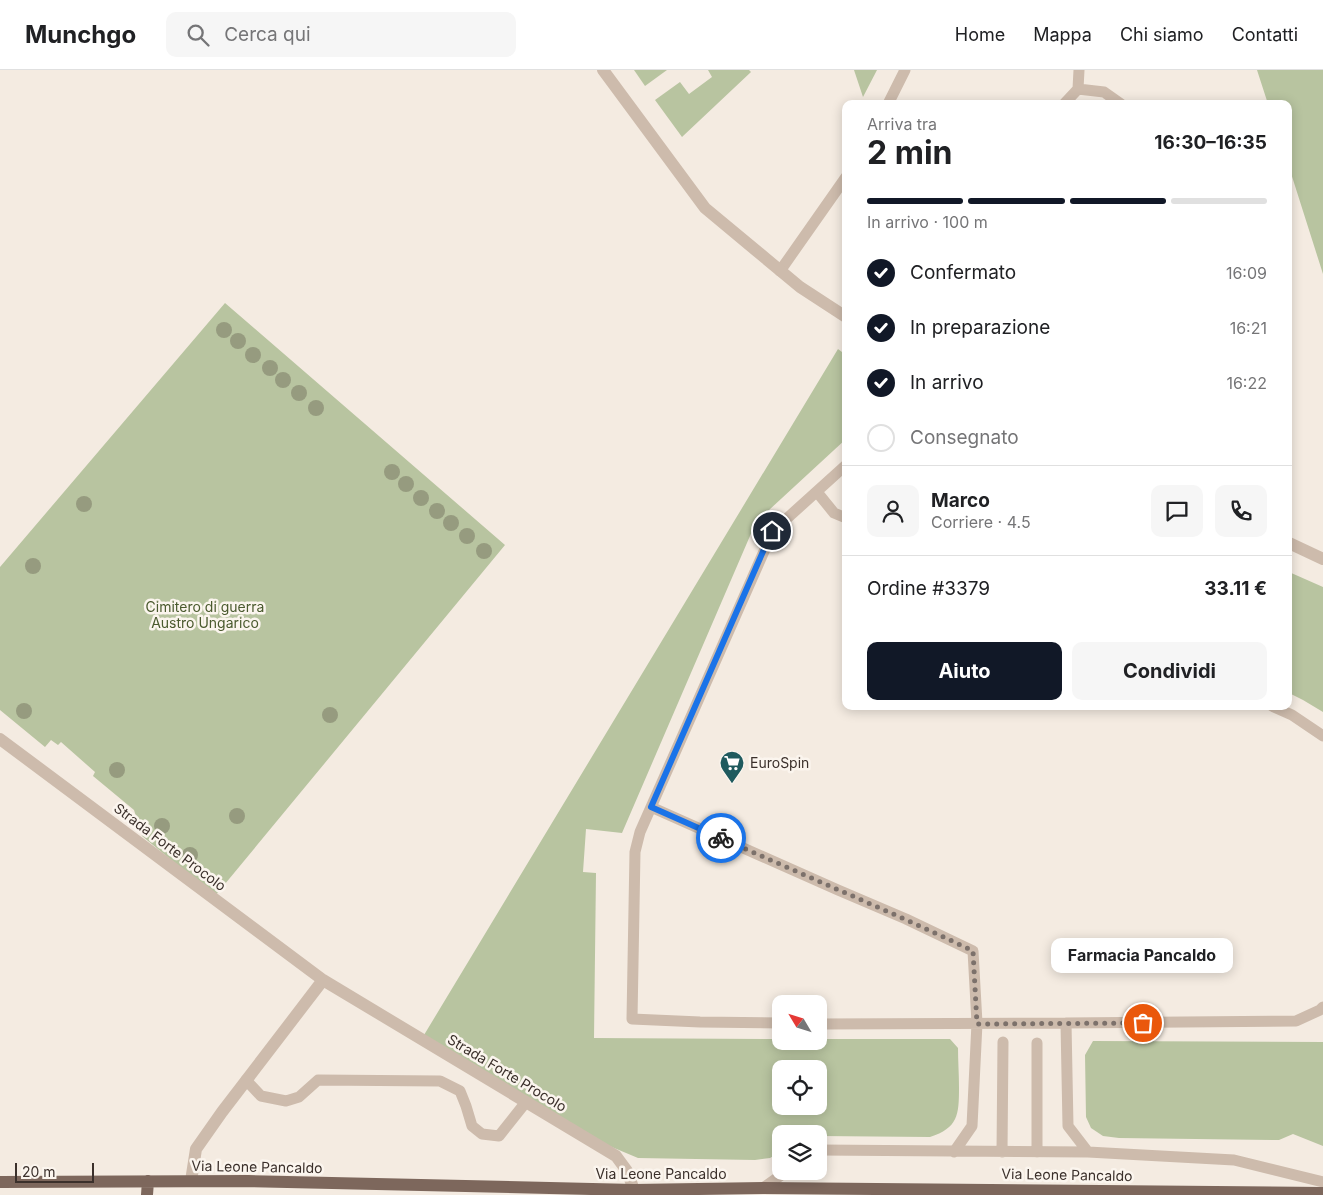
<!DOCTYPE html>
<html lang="it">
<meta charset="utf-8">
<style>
body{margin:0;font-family:Inter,sans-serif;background:#f6f6f6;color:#202124;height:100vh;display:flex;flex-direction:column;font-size:19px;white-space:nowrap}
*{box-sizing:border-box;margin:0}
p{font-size:16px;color:#757577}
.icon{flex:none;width:28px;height:28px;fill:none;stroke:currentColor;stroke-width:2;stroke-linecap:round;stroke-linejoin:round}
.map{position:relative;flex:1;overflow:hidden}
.side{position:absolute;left:842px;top:30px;width:450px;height:610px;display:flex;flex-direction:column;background:#fff;border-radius:10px;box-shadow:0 2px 12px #0003}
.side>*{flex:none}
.needle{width:32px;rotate:308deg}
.tools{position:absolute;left:772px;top:925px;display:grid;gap:10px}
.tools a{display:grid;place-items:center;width:55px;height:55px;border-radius:10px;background:#fff;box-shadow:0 2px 12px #0003;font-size:25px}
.scale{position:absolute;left:15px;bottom:12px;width:79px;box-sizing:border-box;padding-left:5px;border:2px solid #3b302b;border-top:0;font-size:14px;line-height:18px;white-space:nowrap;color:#3b302b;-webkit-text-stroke:4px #fbf5ee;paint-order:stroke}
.pin{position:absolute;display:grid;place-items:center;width:42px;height:42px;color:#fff;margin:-21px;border:2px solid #fff;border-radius:50%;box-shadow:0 1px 5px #0007}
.courier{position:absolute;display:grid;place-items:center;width:50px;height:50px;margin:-25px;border:4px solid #1a73e8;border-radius:50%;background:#fff;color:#222;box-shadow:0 1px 6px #0007}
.bubble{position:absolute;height:35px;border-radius:10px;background:#fff;box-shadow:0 2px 12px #0003;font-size:16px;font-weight:700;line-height:35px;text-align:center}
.summary em{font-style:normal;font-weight:700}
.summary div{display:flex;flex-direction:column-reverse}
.summary{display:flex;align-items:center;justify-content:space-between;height:85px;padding:0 25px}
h1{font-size:32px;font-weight:700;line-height:38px}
.bar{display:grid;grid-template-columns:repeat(4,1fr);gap:8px 5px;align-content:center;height:60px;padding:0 25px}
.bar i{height:6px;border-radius:4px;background:#e0e0e0}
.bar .on{background:#111827}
.bar p{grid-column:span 4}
.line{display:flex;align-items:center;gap:12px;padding:0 25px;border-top:1px solid #e0e0e0}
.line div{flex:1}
.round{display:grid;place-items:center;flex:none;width:52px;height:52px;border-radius:10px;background:#f6f6f6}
ol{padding:0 25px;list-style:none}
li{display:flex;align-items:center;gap:15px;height:55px}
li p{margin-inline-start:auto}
li .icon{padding:5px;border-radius:50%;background:#111827;color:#fff;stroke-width:4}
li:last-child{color:#757577}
li i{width:28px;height:28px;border:2px solid #e0e0e0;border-radius:50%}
.action{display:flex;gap:10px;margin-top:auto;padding:10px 25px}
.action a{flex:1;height:58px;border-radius:10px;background:#111827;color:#fff;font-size:20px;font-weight:700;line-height:58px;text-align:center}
.action a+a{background:#f6f6f6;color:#202124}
header{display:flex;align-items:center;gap:30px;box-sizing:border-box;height:70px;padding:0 25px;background:#fff;border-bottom:1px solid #e0e0e0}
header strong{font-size:24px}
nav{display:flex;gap:28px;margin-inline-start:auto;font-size:18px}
.search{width:350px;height:45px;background:#f6f6f6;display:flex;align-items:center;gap:12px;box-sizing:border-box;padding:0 18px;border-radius:10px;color:#757577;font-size:19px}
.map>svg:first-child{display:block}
</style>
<header>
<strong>Munchgo</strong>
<div class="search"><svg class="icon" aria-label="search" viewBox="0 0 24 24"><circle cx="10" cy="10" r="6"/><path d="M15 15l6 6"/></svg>Cerca qui</div>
<nav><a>Home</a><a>Mappa</a><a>Chi siamo</a><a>Contatti</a></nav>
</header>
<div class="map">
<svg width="1323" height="1125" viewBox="0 0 1323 1125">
<rect width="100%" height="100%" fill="#f4ebe1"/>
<!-- green -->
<path fill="#b8c4a0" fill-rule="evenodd" d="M634,0H667L645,16Z
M708,0H749L751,2L682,67L655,30L680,12L689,24L712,7Z
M854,0H877L863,27Z
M1257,0H1323V204L1289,97V34H1268Z
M225,233L505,475L215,826L142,766L134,740L93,706L95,702L61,672L58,675L51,670L45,677L0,640V497Z
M838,279L846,285V369L756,452L622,763L586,759L583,802L596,803L594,968L781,969V971H819V969H950L958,978C958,991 959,1004 959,1018C959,1045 958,1058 930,1067L819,1066V1064H781V1082L770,1088L755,1090L638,1088L607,1075L424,965ZM781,999H819V1036H781Z
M1289,502L1323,517V642L1303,630L1289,623Z
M1093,971L1323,972V1076L1293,1064L1279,1070L1119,1068L1103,1066L1091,1058L1086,1047L1085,985Z"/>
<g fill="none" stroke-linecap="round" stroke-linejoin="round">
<!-- service -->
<path stroke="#cdbbac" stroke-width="11" d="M1078,19L1079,0
M888,34L905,0
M1064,34L1078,19L1104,22L1121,34
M780,201L846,107
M817,422L834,443L846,448
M1272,636L1292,645L1323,666
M651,737L838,820L906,849L973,881L977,953L972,1056L954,1082
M781,953L700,952L632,949L635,782L640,762L773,461L846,395
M1066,953L1068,1056L1088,1082
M819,954L1066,953L1296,951L1320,940L1323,937
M1037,973V1082
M246,1010L261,1026L286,1031L299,1027L318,1010L440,1011L460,1021L466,1036L472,1056L482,1064L499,1066L526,1032
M819,1080L1088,1082L1234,1090L1323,1112
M1002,1082L1003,972
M763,1118L787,1101"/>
<!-- minor -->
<path stroke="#cdbbac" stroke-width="12" d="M603,0L705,138L800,217L846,247
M1289,473L1323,489
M0,669L323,910L616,1086L627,1101L634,1120
M191,1111L196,1079L222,1042L323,910"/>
<!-- primary -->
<path stroke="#7d675c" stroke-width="12" d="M0,1112L248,1111L634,1120L763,1118L1323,1123
M147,1125L148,1111"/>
</g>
<!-- trees -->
<g fill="#969b7f">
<circle cx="224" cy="260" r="8"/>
<circle cx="238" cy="271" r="8"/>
<circle cx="253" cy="285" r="8"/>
<circle cx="270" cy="298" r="8"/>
<circle cx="283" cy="310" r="8"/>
<circle cx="299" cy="323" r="8"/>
<circle cx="316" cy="338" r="8"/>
<circle cx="392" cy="402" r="8"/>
<circle cx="406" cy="414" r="8"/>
<circle cx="421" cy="428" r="8"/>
<circle cx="84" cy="434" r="8"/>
<circle cx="437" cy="441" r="8"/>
<circle cx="451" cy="453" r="8"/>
<circle cx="467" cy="466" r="8"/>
<circle cx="484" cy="481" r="8"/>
<circle cx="33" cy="496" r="8"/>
<circle cx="24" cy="641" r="8"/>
<circle cx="330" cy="645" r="8"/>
<circle cx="117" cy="700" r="8"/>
<circle cx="237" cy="746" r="8"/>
<circle cx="162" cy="756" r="8"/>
<circle cx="190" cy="785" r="8"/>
</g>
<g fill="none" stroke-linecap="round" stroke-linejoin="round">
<!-- done -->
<path stroke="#7c716b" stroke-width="5" stroke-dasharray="0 9" d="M721,768C805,806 890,841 973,881L977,954L1143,953"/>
<!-- route -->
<path stroke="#1a73e8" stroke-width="6" d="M721,768L651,737L772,461"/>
</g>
<!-- icons -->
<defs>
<symbol id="supermarket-pin" viewBox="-11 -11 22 30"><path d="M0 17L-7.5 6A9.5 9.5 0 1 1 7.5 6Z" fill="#1f5a5e" stroke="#fbf5ee"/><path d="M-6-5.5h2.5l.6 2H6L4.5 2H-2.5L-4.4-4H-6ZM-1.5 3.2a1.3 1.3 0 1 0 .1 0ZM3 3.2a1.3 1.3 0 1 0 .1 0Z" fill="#fff"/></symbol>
</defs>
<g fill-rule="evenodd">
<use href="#supermarket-pin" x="718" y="679" width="28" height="38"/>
</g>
<g text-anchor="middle" stroke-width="5" stroke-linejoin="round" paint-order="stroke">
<!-- park labels -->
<g font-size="14" fill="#4a5a2e" stroke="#fbf5ee">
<text x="205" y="542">Cimitero di guerra<tspan x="205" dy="16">Austro Ungarico</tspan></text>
</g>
<!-- poi labels -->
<g font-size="14" fill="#3b302b" stroke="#fbf5ee" text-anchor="start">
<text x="750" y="698">EuroSpin</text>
</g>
<!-- street labels -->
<g font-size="14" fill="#3b302b" stroke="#fbf5ee">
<text transform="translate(170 777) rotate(37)" y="5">Strada Forte Procolo</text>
<text transform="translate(507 1003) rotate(31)" y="5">Strada Forte Procolo</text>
<text transform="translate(257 1097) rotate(1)" y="5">Via Leone Pancaldo</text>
<text x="661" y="1109">Via Leone Pancaldo</text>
<text transform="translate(1067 1105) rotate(1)" y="5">Via Leone Pancaldo</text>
</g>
</g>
</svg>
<div class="tools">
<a><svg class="needle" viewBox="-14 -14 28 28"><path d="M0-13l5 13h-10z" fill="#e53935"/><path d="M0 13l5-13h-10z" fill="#757577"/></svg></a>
<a><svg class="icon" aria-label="locate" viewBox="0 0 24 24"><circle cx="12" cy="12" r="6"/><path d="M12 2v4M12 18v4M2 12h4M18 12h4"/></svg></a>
<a><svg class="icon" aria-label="layers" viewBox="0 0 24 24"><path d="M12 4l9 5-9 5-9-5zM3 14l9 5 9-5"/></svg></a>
</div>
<div class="scale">20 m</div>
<div class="pin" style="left:1143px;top:953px;background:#ea580c"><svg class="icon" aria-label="bag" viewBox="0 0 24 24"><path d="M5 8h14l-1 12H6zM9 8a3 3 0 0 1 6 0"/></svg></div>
<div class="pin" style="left:772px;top:461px;background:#1f2937"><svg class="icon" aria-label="home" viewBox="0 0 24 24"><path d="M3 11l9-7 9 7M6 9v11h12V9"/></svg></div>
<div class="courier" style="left:721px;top:768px"><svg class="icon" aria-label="bike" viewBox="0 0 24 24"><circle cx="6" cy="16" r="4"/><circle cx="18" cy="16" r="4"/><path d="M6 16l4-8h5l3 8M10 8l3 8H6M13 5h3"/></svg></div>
<div class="bubble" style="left:1051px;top:868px;width:182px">Farmacia Pancaldo</div>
<section class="side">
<div class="summary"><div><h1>2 min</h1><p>Arriva tra</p></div><em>16:30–16:35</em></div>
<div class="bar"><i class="on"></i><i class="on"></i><i class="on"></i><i></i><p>In arrivo · 100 m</p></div>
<ol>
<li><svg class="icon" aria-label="check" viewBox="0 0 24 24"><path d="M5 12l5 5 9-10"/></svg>Confermato<p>16:09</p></li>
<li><svg class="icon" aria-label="check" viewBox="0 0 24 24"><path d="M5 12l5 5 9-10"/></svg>In preparazione<p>16:21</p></li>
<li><svg class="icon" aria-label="check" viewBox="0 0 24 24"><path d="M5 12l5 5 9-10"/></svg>In arrivo<p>16:22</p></li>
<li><i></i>Consegnato</li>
</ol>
<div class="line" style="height:90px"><a class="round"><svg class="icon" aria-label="person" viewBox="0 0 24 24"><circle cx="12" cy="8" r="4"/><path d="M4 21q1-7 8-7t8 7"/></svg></a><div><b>Marco</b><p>Corriere · 4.5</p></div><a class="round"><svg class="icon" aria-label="chat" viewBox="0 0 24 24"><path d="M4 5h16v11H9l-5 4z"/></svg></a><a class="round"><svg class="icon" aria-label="phone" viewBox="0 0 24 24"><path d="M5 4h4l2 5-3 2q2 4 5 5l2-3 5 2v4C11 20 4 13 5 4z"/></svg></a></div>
<div class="line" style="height:65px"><div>Ordine #3379</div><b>33.11 €</b></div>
<div class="action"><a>Aiuto</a><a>Condividi</a></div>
</section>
</div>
